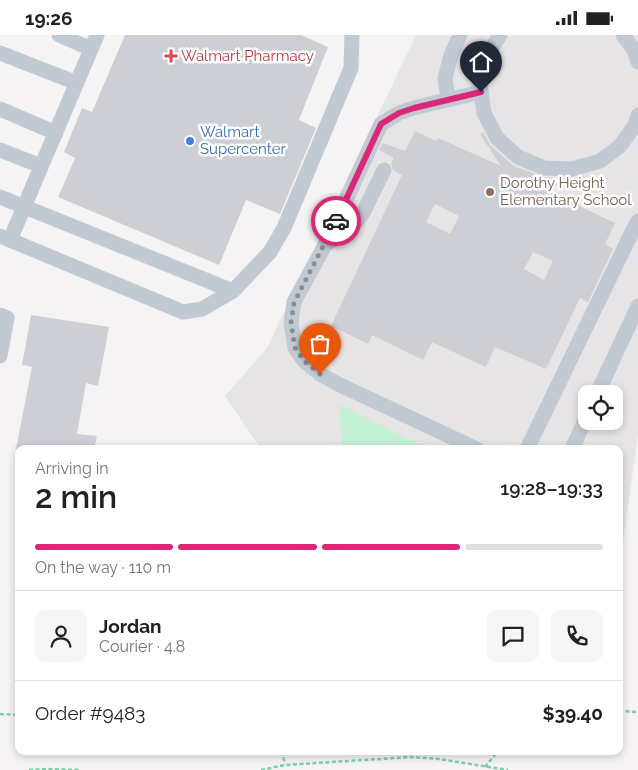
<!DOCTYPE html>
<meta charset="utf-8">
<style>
body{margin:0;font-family:Raleway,sans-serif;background:#f6f6f6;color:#202124;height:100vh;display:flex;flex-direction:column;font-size:19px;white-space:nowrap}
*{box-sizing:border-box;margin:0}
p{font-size:16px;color:#757577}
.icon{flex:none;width:28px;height:28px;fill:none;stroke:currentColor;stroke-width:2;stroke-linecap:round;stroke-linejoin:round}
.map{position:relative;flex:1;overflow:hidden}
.details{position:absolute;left:15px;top:410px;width:608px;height:310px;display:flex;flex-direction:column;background:#fff;border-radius:10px;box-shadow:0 2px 8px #0003}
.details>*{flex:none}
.controls{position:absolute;left:578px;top:350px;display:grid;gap:10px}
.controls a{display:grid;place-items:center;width:45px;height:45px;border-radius:10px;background:#fff;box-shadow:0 2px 8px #0003;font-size:25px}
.pin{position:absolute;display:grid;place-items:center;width:42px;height:42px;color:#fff;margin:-51px -21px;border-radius:50% 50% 50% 0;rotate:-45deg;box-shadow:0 0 5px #0007}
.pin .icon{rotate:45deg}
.courier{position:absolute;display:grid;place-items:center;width:50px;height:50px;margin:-25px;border:4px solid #db2777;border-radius:50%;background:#fff;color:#222;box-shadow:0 1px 6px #0007}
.summary em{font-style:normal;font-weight:600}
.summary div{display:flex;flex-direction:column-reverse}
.summary{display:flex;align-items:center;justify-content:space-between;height:85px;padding:0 20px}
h1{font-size:32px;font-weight:600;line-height:38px}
.bar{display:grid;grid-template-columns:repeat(4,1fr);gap:8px 5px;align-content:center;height:60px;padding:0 20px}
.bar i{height:6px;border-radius:4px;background:#e0e0e0}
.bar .active{background:#db2777}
.bar p{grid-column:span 4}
.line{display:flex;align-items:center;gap:12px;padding:0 20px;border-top:1px solid #e0e0e0}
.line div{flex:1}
.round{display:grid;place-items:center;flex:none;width:52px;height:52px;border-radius:10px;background:#f6f6f6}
.status{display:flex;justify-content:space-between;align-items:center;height:35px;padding:0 25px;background:#fff;direction:ltr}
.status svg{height:14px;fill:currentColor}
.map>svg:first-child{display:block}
</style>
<div class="status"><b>19:26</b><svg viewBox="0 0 49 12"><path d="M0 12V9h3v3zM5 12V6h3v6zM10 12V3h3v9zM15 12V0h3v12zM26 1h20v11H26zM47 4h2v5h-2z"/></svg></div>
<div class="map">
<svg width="638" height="735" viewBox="0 0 638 735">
<rect width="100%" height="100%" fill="#f5f3f3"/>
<!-- education -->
<path fill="#e6e4e5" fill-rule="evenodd" d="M416,0H638V400L619,534V414H261L225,361L267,313ZM586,359H614V386H586Z"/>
<!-- green -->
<path fill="#c3f1d5" d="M339,369L429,414H342Z"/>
<!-- building -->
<path fill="#cdcfd5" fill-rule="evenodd" d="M125,0H301L328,12L299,85L316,93L280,179L246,165L219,230L58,162L75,123L64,117L82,73L92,77Z
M415,96L436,106L438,103L501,131L480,99L483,97L490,110L514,131L543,142L572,143L581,141L587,142V145L541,153L615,188L605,209L613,214L588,267L580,263L546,334L495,312L486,332L432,307L423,325L372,300L368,309L331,291L402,140L393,135L391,129L394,123L379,115L383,108L405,116ZM435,169L459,181L450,199L426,187ZM533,217L553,226L544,245L524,234Z
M31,280L109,292L98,351L86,348L77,399L97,401L94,414H16L32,332L22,330Z"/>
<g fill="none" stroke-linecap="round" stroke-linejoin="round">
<!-- path -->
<path stroke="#7ad0a6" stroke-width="2.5" stroke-dasharray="4 2.5" stroke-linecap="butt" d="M619,676L638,677
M0,679L19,680
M282,716L285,729
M485,732L498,716
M29,735L46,734L79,735
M261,735L285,730L411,722L439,724L508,735"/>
<!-- minor -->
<path stroke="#c1cad2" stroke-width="15" d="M59,0L91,14
M500,0L486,22L480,49L484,78L497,103L518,122L544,133L572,134L600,126L620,111L635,90L638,80
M623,0L634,15L638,27
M0,18L77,48
M448,64L445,43L451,20L460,0
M0,74L56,98
M0,115L41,131
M0,162L233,256
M0,201L10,205L97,0
M10,205L183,277L202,274L233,256L270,217L284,193L351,33L352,0
M325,210L353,191L363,178L384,135
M0,280L7,283L0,321
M597,359L638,271
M477,414L340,350L320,339L304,326L295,313L291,288L294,267L325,210L381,89L399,78L413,73L481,57
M527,414L632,197L638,186
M572,414L586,383"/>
</g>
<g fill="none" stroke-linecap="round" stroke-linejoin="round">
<!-- done -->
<path stroke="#868d94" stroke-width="5" stroke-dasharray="0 9" d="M320,339L304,326L295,313L291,288L294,268L336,186"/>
<!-- route -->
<path stroke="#db2777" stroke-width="6" d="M336,186L381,89L399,78L414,73L481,57"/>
</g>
<!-- markers -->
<path fill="#e0444e" stroke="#fff" stroke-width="2" d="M168.5 13.5h5v5h5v5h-5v5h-5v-5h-5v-5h5z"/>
<circle fill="#3f7fe0" stroke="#fff" stroke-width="2" cx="190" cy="106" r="5"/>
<circle fill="#8d6e63" stroke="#fff" stroke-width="2" cx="490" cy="157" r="5"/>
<g text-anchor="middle" stroke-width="5" stroke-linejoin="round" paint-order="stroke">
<!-- health labels -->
<g font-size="15" fill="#be3a42" stroke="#fff" text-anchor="start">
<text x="181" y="26">Walmart Pharmacy</text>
</g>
<!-- shop labels -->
<g font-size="15" fill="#366cbe" stroke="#fff" text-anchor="start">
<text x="200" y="102">Walmart<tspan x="200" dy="17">Supercenter</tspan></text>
</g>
<!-- education labels -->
<g font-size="15" fill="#785e54" stroke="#fff" text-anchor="start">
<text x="500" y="153">Dorothy Height<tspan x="500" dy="17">Elementary School</tspan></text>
</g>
</g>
</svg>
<div class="controls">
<a><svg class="icon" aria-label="locate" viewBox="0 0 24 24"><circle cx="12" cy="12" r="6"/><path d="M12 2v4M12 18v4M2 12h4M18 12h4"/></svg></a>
</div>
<div class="pin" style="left:320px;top:339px;background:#ea580c"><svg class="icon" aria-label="bag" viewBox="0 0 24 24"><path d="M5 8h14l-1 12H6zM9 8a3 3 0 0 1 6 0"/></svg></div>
<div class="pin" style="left:481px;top:57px;background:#1f2937"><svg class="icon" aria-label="home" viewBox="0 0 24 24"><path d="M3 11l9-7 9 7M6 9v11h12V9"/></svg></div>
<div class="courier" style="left:336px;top:186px"><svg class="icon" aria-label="car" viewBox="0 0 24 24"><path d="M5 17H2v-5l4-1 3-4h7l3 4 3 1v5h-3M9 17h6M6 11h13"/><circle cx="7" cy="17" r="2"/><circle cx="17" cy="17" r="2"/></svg></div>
<section class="details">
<div class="summary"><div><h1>2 min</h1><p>Arriving in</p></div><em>19:28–19:33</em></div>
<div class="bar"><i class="active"></i><i class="active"></i><i class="active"></i><i></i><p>On the way · 110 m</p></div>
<div class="line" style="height:90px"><a class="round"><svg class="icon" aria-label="person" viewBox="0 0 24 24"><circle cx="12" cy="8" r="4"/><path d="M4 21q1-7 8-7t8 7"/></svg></a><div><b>Jordan</b><p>Courier · 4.8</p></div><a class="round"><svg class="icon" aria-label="chat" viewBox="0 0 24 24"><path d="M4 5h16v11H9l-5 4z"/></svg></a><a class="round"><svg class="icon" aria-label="phone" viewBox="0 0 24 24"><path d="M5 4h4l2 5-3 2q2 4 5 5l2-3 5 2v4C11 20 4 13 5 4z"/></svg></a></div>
<div class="line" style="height:65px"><div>Order #9483</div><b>$39.40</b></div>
</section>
</div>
